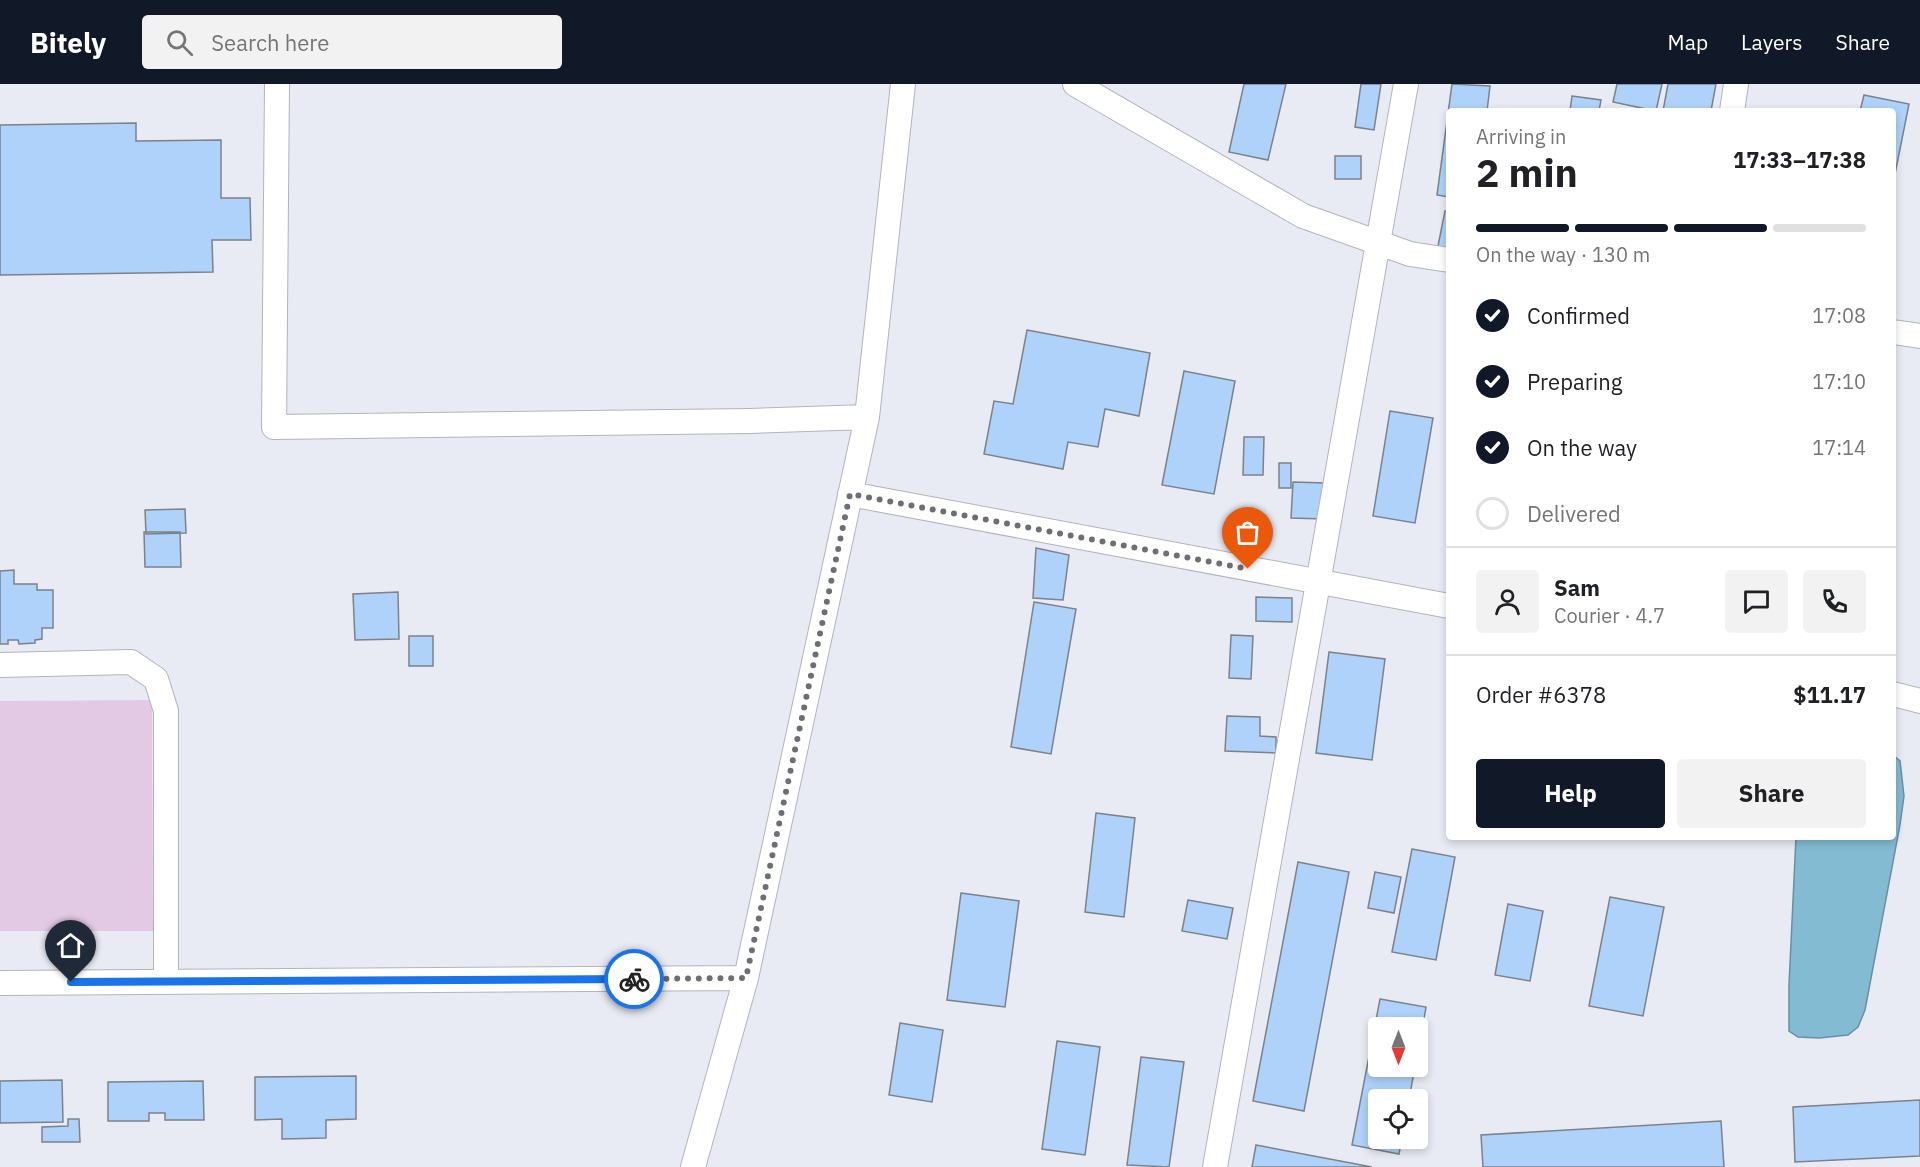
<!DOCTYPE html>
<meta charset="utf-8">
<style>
body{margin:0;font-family:"IBM Plex Sans",sans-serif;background:#f2f2f2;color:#202124;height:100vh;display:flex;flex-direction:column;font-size:22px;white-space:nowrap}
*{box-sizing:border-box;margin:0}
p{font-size:20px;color:#757577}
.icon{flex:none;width:33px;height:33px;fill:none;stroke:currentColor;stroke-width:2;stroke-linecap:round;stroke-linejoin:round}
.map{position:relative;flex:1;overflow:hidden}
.panel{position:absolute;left:1446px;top:24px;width:450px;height:732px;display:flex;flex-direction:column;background:#fff;border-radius:6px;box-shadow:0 3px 9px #0003}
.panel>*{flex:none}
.needle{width:39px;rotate:180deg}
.fabs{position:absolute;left:1368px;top:933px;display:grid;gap:12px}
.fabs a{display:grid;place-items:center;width:60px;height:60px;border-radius:6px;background:#fff;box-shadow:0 3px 9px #0003;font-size:30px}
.pin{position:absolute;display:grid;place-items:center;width:51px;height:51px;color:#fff;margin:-62px -26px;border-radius:50% 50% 50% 0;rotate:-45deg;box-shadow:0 0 6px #0007}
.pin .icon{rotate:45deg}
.courier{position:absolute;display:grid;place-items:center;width:60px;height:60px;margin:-30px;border:4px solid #1a73e8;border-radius:50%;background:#fff;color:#222;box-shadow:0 2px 8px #0007}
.head em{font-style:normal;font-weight:700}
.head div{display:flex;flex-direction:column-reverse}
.head{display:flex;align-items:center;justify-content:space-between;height:102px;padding:0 30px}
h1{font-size:39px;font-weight:700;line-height:45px}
.bar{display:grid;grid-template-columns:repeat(4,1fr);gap:9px 6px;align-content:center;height:72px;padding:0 30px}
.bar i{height:8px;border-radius:4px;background:#e0e0e0}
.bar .current{background:#111827}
.bar p{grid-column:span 4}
.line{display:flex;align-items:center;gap:15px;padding:0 30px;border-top:2px solid #e0e0e0}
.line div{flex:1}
.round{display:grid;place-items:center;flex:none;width:63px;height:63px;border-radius:6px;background:#f2f2f2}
ol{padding:0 30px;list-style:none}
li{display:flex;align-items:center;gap:18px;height:66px}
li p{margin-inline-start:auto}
li .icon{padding:6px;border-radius:50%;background:#111827;color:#fff;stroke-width:4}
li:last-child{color:#757577}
li i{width:33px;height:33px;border:3px solid #e0e0e0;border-radius:50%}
.button{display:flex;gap:12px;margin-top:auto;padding:12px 30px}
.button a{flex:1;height:69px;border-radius:6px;background:#111827;color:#fff;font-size:24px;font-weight:700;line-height:69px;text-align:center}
.button a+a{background:#f2f2f2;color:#202124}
header{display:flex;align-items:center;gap:36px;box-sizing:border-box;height:84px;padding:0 30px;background:#111827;color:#fff}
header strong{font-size:28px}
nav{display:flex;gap:33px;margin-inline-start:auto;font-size:21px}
.search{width:420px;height:54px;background:#f2f2f2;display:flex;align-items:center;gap:15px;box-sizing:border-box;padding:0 21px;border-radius:6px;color:#757577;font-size:22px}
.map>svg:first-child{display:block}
</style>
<header>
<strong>Bitely</strong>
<div class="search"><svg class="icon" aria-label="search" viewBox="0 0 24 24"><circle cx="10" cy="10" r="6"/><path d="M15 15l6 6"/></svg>Search here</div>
<nav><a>Map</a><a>Layers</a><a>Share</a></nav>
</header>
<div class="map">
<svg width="1920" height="1083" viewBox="0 0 1920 1083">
<rect width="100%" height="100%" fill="#e9ebf4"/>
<!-- green -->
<path fill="#e3cae4" d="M152,616L153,847H0V617Z"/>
<!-- water -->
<path fill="#83bbd3" stroke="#6990a2" stroke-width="1.5" d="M1893,671L1900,677L1904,712L1900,741L1865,926L1858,943L1848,951L1819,954L1798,953L1789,947V901L1796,753H1893Z"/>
<!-- building -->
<path fill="#aed2fa" stroke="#7c8289" stroke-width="1.5" d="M1244,0H1286L1268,76L1229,68Z
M1361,0H1381L1374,46L1355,43Z
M1452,0L1490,2L1487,27H1449V113L1437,111Z
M1617,0H1662L1656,27L1613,18Z
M1668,0H1716L1711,27H1663Z
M1864,11L1909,20L1893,100V27H1860Z
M1572,12L1601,16L1599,27H1570Z
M136,39V57L221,56V114H250L251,156H212L213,188L0,191V41Z
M1335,72H1361V95H1335Z
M1445,127H1449V169L1437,167Z
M1027,246L1150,269L1139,332L1105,325L1098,363L1068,358L1063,385L984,370L994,317L1013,320Z
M1184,287L1235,297L1214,410L1162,401Z
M1390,327L1433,334L1415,439L1373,432Z
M1244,353H1264L1263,391H1243Z
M1279,379H1291V404H1279Z
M1293,398L1326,399L1324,435L1291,434Z
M185,425L186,449L146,450L145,426Z
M144,448H180L181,483H145Z
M1036,464L1069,471L1063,516L1033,514Z
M14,486V500H37V506H53V544H42V555L35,556V559L19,560L18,556H8V560H0V487Z
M398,508L399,555L355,556L353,510Z
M1256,513L1292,514V538L1256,537Z
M1034,518L1076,525L1051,670L1011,663Z
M1231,551L1253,552L1251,595L1229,594Z
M409,552H433V582H409Z
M1329,568L1385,575L1372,676L1316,669Z
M1227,632L1260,633V652L1276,653V669L1225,667Z
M1096,729L1135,734L1124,833L1085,828Z
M1412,765L1455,773L1436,876L1392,868Z
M1298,778L1349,788L1304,1027L1253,1017Z
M1375,788L1401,793L1394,829L1368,824Z
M961,809L1019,817L1005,923L947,916Z
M1610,813L1664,823L1643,932L1589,922Z
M1188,816L1233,824L1227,855L1182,847Z
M1508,820L1543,827L1530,897L1495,891Z
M1380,915L1426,923L1418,971V944H1378V982H1415L1409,1016H1378V1054H1402L1399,1070L1352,1061Z
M900,939L943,946L932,1018L889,1011Z
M1057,957L1100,963L1085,1071L1042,1065Z
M1141,973L1184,978L1169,1083L1127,1081Z
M356,992V1035L326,1036V1054L282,1055V1035L255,1036V993Z
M62,996L63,1038L0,1039V997Z
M203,997L204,1036H165V1029H149V1037H108V998Z
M1920,1016V1072L1795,1078L1793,1023Z
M68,1035H79L80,1058H42V1043L68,1042Z
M1721,1037L1724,1083H1483L1481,1051Z
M1256,1061L1372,1083H1252Z"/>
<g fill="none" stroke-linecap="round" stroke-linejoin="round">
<defs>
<path id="street" d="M277,0L274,343L750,337L867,333
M1075,0L1303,132L1410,170L1449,176
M1732,27L1736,0
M1893,248L1920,252
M850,410L1449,522
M0,581L131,578L156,595L166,627V897
M1893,610L1920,617
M0,899L746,894
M693,1083L746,894L867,333L903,0
M1215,1083L1406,0"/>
</defs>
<!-- street casing -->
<use href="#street" stroke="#b2b4bc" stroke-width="26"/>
<!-- street -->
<use href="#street" stroke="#fff" stroke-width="24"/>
</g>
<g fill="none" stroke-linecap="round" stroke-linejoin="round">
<!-- done -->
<path stroke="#6e6f74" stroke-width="6" stroke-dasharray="0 10.8" d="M634,895L746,894L850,410L1248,485"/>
<!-- route -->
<path stroke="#1a73e8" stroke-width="8" d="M71,898L634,895"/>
</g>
</svg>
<div class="fabs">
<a><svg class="needle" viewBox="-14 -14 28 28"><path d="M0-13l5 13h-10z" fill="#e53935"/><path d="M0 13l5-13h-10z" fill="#757577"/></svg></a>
<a><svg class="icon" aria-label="locate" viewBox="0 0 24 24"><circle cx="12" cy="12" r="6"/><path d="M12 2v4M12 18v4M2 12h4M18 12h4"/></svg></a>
</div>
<div class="pin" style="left:1248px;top:485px;background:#ea580c"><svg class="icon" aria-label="bag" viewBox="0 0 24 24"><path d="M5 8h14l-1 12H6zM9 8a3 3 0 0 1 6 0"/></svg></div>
<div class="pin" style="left:71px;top:898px;background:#1f2937"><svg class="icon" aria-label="home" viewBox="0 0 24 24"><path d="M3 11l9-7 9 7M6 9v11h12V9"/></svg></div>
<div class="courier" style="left:634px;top:895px"><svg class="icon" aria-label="bike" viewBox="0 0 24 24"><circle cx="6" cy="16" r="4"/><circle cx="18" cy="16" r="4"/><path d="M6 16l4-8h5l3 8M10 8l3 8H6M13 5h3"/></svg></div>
<section class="panel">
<div class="head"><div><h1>2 min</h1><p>Arriving in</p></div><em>17:33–17:38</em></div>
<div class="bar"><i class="current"></i><i class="current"></i><i class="current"></i><i></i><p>On the way · 130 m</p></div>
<ol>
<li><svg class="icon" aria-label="check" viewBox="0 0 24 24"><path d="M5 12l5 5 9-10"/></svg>Confirmed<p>17:08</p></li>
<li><svg class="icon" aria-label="check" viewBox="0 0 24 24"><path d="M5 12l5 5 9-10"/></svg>Preparing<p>17:10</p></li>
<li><svg class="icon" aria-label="check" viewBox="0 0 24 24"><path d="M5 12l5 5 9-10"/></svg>On the way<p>17:14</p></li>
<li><i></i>Delivered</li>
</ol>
<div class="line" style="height:108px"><a class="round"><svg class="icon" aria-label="person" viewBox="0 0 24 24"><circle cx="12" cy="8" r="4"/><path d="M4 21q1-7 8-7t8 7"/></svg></a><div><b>Sam</b><p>Courier · 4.7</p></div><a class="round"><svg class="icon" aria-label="chat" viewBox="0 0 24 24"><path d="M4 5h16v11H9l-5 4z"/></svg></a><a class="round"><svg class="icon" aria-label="phone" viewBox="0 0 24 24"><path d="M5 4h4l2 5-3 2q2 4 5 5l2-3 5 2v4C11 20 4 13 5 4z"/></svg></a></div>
<div class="line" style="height:78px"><div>Order #6378</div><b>$11.17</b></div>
<div class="button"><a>Help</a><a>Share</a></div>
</section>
</div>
